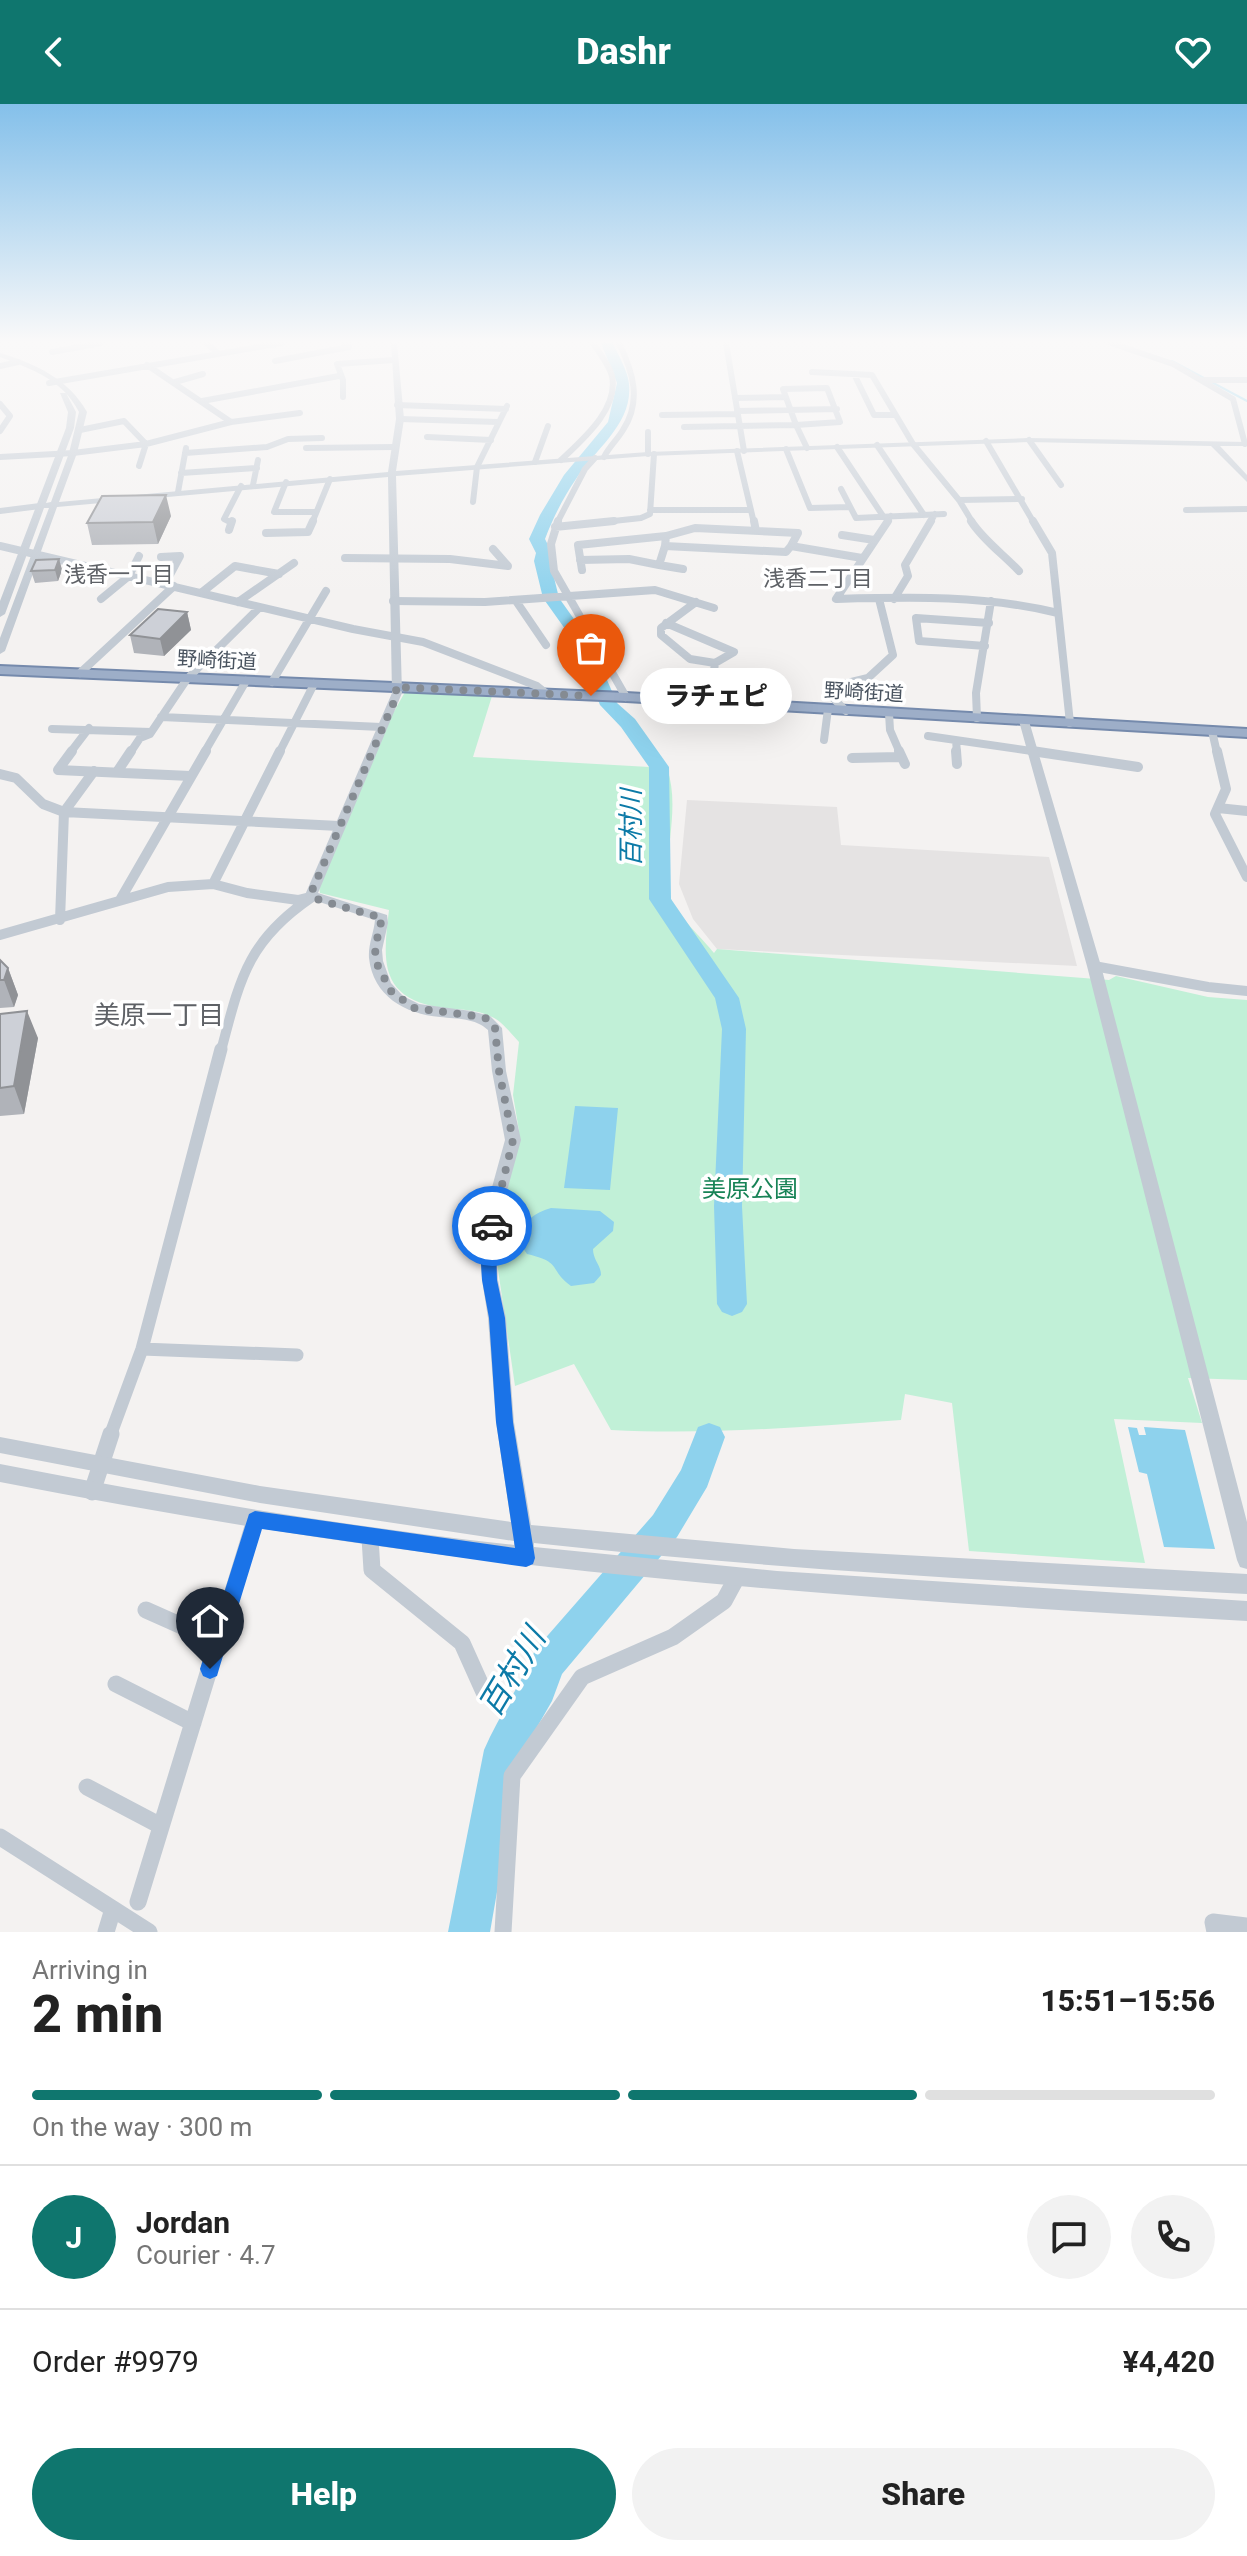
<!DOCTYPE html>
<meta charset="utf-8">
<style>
body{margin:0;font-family:Roboto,"Noto Sans JP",sans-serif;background:#f2f2f2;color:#222;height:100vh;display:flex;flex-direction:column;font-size:30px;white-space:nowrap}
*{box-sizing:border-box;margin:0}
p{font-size:26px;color:#767676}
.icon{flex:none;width:44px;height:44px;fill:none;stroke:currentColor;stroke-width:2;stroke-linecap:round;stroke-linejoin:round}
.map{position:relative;height:1828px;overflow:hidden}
.sheet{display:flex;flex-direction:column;background:#fff;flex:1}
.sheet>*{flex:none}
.pin{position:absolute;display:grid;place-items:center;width:68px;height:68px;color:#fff;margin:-82px -34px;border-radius:50% 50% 50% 0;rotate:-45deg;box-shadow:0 0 8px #0007}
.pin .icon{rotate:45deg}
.courier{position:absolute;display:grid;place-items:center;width:80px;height:80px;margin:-40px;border:6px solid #1a73e8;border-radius:50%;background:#fff;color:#222;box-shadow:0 2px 10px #0007}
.bubble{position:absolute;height:56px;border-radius:28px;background:#fff;box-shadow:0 8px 32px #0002;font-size:26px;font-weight:800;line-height:56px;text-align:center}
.overview em{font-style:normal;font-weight:800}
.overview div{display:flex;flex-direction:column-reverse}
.overview{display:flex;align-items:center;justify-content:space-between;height:136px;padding:0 32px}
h1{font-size:52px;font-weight:800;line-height:60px}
.bar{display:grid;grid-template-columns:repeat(4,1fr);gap:12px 8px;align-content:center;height:96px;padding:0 32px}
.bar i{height:10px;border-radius:6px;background:#e0e0e0}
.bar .on{background:#0f766e}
.bar p{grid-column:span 4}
.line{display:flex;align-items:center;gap:20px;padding:0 32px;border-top:2px solid #e0e0e0}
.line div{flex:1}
.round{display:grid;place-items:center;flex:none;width:84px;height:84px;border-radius:42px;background:#f2f2f2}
.button{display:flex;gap:16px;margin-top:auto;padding:16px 32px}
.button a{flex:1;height:92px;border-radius:48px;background:#0f766e;color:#fff;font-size:32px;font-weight:800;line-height:92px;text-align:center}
.button a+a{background:#f2f2f2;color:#222}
header{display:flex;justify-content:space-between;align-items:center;height:104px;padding:0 32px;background:#0f766e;color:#fff;font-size:36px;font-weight:800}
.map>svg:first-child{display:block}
</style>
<header><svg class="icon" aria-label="back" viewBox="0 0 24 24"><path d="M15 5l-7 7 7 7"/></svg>Dashr<svg class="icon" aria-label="heart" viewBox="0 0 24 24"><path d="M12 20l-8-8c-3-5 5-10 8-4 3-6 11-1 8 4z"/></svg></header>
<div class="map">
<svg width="1247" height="1828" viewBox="0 0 1247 1828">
<rect width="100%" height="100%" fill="#f4f2f1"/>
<!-- education -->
<path fill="#e5e3e3" d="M687,696L837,703L841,741L1049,753L1077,862L717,845L693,815L679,780Z"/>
<!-- green -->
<path fill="#c1f0d7" d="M405,588L492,592L473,653L667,664C682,708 660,754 671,795C675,809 704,836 714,849L717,845L1109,876L1116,872L1208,893L1247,896V1276L1188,1274L1202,1319L1114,1315L1145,1459L969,1447L952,1299L905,1290L901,1316C805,1323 707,1331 611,1326L574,1260L515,1282L495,1145L519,1027L513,991L519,938C511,930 503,918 492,913C477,905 460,906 443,904C378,895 383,856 389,806L320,789L319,783L392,611Z"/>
<!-- water -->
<path fill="#8ed2ed" d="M575,1002L618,1004L610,1086L564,1084Z
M551,1104L600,1107L614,1118L613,1127L593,1145C593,1156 601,1161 601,1171L594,1179L571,1182C547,1164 564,1159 527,1150C511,1129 528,1110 551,1104Z
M1128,1323L1137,1324L1139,1331H1146L1144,1323L1185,1326L1215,1445L1164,1443L1147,1370L1139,1368Z"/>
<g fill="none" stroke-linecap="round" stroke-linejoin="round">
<!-- stream -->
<path stroke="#8ed2ed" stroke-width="2" d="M1172,257L1247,297"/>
<!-- river -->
<path fill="#8ed2ed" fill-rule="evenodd" d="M601,239H613C618,251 628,267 629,280C633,320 595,345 576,375C563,394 553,414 545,435L552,449L550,457L559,494L591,539L617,599L635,615L669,663L671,795L739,894L746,925L742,1102L747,1200L742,1208L732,1212L722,1208L717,1200L714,1102L722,925L715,894L649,795V663L621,623L600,601L575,539L543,494L534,457L536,449L529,435L540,411L564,371L608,318L617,279Z
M709,1319L720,1323L725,1333L707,1383L677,1433L562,1570L552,1597L521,1651L490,1828H448L484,1646C499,1611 521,1581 535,1546L653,1411L681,1366L698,1323Z"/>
<defs>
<path id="trunk" d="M0,562L626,589L1247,625V633L626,597L0,570Z"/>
</defs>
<!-- trunk casing -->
<use href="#trunk" stroke="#758aac" stroke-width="4"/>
<!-- minor-far4 -->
<path stroke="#c2cad3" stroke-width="6" d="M206,239L219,250
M726,239L744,347
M1111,239L1173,260L1233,295L1245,340
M52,248L101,239
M275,257L349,243L344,239
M147,261L231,318
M0,262L18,258
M812,268L872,271L913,340L959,396L973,419
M854,270L874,311H895
M1204,276H1247
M175,278L203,270
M49,279L282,239
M827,284L840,318L796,321L783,285Z
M343,293V276L337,260L394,256
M735,294L785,293
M202,297L339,272
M0,300L10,312L0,327
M397,301L506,305
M737,307L837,305
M662,311L737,310
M400,315L498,318
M796,321L807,344
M684,323L796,321
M80,326L124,317L146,340L139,362
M648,328V350
M427,333L491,336
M1029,336L1061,381
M986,337L1034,419
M877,341L924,411
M837,343L883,412
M306,344L394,343
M786,345L810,404L850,403
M737,347L754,419
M185,349L267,343L288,335L322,334
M0,353L73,349L146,340L231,318L300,309
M604,353C609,343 617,336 623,326C642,297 633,268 619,239
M561,356C582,336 619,305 612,272C609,260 599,249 593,239
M535,358L548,322
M181,369L257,364
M286,378L274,408H316
M253,381L258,356
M841,385L856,414L944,410
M178,388L186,344
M959,396L1022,395
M473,398L477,363L507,302
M650,406H751
M1186,406L1247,405
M0,407L40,402
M232,419L224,415L241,382
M312,419L330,375
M557,419L585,365L595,354
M595,419L641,414L650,410L654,350
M886,419L891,412
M930,419L935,410"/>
<!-- minor-far3 -->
<path stroke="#c2cad3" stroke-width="8" d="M558,417L551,440L554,467L626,593
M754,417L756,427
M888,417L836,495C912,493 984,491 1058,509
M971,417C983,436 1003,450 1019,467
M1033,417L1052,449L1070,619
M555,423L614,417
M229,426L232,417
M266,429L308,428L313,417
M842,431L874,436
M666,432L695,424L798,429L791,442
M0,442L353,525L423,538L537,582L547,590
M161,453L180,452L165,480
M345,454L450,455L508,462L493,445
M580,456L629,455L659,461L665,442
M659,461L683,465
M582,466L578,441L666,432L665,442L786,448L791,442L862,454
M201,489L235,462L279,470
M101,495L129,472L139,452
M894,495L908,472L905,461L931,417
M393,497L485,498L655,486L714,504
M516,497L546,541
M238,498L294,459
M696,498L661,524V531L690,555L715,559
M666,519L734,548L715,559L711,590L714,599
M985,542L919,537L916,514L989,519
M80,569L174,482
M272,578L326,487
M846,607L827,588L843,580L868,574L893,551L879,495
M889,609L890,626L900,649
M161,613L381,623
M977,614L976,589L991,497
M52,625L151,628
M1212,627L1217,649
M928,632L1045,649
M824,636L828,605
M956,636L957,649
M70,649L89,624
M130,649L140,634L150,630L187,575L259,504
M204,649L246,577
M279,649L314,580"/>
<!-- minor-far2 -->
<path stroke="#c2cad3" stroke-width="10" d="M72,647L58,666L190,672
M899,647L905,660
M956,647L957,660
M1032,647L1138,663
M1217,647L1226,685L1215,710L1247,773
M852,654L900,653
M117,668L131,647
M0,670L16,674L43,700L64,708L339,722
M1218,704L1247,707
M213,780L280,647
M120,796L206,647
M60,816L64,708L94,667
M0,831L168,783L213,780L247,789L298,796L306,794
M1094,862L1208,883L1247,887
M221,947C240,875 247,837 312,793"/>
<!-- minor-far1 -->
<path stroke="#c2cad3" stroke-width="13" d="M142,1245L297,1251
M110,1332L142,1245L221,945"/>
<!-- minor -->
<path stroke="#c2cad3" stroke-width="17" d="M92,1388L111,1330
M370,1434L372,1466L462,1539L484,1588
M146,1506L218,1538
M116,1580L193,1619
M87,1683L161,1722
M0,1733L149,1828
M138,1798L255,1416
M106,1828L113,1805
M503,1828L512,1672L582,1573L673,1533L724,1497L737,1473
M1215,1828L1213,1818L1247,1822"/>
<!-- tertiary -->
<path fill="#c2cad3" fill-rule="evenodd" d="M391,239H397L404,315L396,367L648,348L1029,334L1247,338V342H1220L1247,371V378L1211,342L1029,338L648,352L396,372L402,589L318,789L387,811L388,819L382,846L383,857L391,879L403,892L419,900L471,907L490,912L502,924L506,967L521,1036L502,1105L496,1144L498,1176L506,1214L514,1318L531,1421L794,1445L1247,1470V1490C1009,1478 771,1465 534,1439V1443L777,1467L1247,1497V1517C1008,1504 769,1488 531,1461L526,1463L519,1460C344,1440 172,1411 0,1378V1360C171,1393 341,1422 514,1441V1437L260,1399L0,1349V1333L260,1382L511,1418L496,1318L488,1214L482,1176L480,1144L486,1105L505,1036L492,967L488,926C475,914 458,915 440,913C405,910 373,892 369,854C368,841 374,828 375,816L307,794L305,791L392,589L388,373L57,403L5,547L0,550V534L49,404H44L5,510L0,513V497L66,324L68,308L60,289H66L76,308L74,324L46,399L51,398L69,349L79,308C63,276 32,265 0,253V249C35,260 68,274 87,308L77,349L59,398L388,368L396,315Z
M1024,614L1029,617L1101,862L1247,1418V1465L1240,1463L1237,1456L1087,862L1019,617Z"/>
<!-- trunk -->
<use href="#trunk" fill="#9daec8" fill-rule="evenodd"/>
</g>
<!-- wall -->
<path fill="#b0b3b9" d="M171,412L158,440L92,441L87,419Z
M59,455L62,466L58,477L35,479L31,467Z
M187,508L191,526L164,552L134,549L130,531Z
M681,595L680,607L678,618L667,617V605Z
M0,856L8,864L18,891L14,903L0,904Z
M0,910L38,934L24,1010L0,1012Z"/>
<!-- shaded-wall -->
<path fill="#909296" d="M166,391L171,412L158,440L153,418Z
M59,455L62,466L58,477L55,466Z
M187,508L191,526L164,552L160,535Z
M681,595L680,607L678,618V606Z
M8,864L18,891L14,903L4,876Z
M27,907L38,934L24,1010L14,982Z"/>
<!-- building -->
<path fill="#cdd0d7" stroke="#909296" stroke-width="2" d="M166,391L153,418L87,419L102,392Z
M59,455L55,466L31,467L36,456Z
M158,505L187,508L160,535L130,531Z
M670,594L681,595L678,606L667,605Z
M0,856L8,864L4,876H0Z
M27,907L14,982L0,984V910Z"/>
<!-- sky -->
<linearGradient id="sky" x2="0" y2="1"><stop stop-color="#84c0ea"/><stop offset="0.48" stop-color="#faf9f9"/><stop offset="1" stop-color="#faf9f9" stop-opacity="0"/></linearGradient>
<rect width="1247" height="495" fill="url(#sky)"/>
<!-- route -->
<path fill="#1a73e8" d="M492,1116L499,1122L496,1144L497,1176L505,1214L513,1318L535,1454L533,1460L526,1463L262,1425L219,1565L217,1572L210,1575L203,1572L200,1565L249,1410L255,1407L515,1444L496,1318L489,1214L482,1176L480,1144L484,1122Z"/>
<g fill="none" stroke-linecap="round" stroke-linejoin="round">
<!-- done -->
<path stroke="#858b92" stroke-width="8" stroke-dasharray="0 14.4" d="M492,1122L513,1036L499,967L495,924L488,915L482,913L414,904L391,887L376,858L375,844L382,814L319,796L311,789L393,600L397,589L395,583L591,592"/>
</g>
<g text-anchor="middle" stroke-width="7" stroke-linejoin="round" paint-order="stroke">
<!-- far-street labels -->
<g font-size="20" fill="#49535f" stroke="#fff">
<text transform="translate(217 556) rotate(3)" y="7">野崎街道</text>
<text transform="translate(864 588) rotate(3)" y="7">野崎街道</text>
</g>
<!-- far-neighbourhood labels -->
<g font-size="22" fill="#5e6166" stroke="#fff">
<text x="119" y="478">浅香一丁目</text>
<text x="818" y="482">浅香二丁目</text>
</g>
<!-- park labels -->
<g font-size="24" fill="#178356" stroke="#fff">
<text x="750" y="1093">美原公園</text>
</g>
<!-- water labels -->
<g font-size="26" font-style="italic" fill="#0c7aa7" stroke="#fff">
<text transform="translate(631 724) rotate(-90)" y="9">百村川</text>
</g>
<!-- neighbourhood labels -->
<g font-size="26" fill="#5e6166" stroke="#fff">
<text x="159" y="920">美原一丁目</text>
</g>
<!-- near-water labels -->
<g font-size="32" font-style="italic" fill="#0c7aa7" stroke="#fff">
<text transform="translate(512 1568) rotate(-59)" y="11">百村川</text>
</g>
</g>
</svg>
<div class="pin" style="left:591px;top:592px;background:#ea580c"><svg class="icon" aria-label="bag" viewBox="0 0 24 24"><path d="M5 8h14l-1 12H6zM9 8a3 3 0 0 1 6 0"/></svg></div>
<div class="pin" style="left:210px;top:1565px;background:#1f2937"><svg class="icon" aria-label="home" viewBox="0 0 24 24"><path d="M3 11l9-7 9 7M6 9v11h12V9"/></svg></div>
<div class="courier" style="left:492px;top:1122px"><svg class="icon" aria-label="car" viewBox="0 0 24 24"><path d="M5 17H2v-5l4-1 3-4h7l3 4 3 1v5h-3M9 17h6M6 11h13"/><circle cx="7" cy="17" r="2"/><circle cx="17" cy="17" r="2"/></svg></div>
<div class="bubble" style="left:640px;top:564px;width:152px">ラチェピ</div>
</div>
<section class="sheet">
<div class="overview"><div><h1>2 min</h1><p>Arriving in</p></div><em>15:51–15:56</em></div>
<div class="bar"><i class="on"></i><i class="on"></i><i class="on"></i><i></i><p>On the way · 300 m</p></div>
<div class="line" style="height:144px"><b class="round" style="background:#0f766e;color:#fff">J</b><div><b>Jordan</b><p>Courier · 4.7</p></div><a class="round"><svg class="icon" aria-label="chat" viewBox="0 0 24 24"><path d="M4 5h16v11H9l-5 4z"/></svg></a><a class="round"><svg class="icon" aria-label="phone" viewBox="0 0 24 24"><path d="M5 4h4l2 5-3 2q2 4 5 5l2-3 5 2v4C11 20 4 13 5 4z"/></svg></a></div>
<div class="line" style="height:104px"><div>Order #9979</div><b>¥4,420</b></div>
<div class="button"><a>Help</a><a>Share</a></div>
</section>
